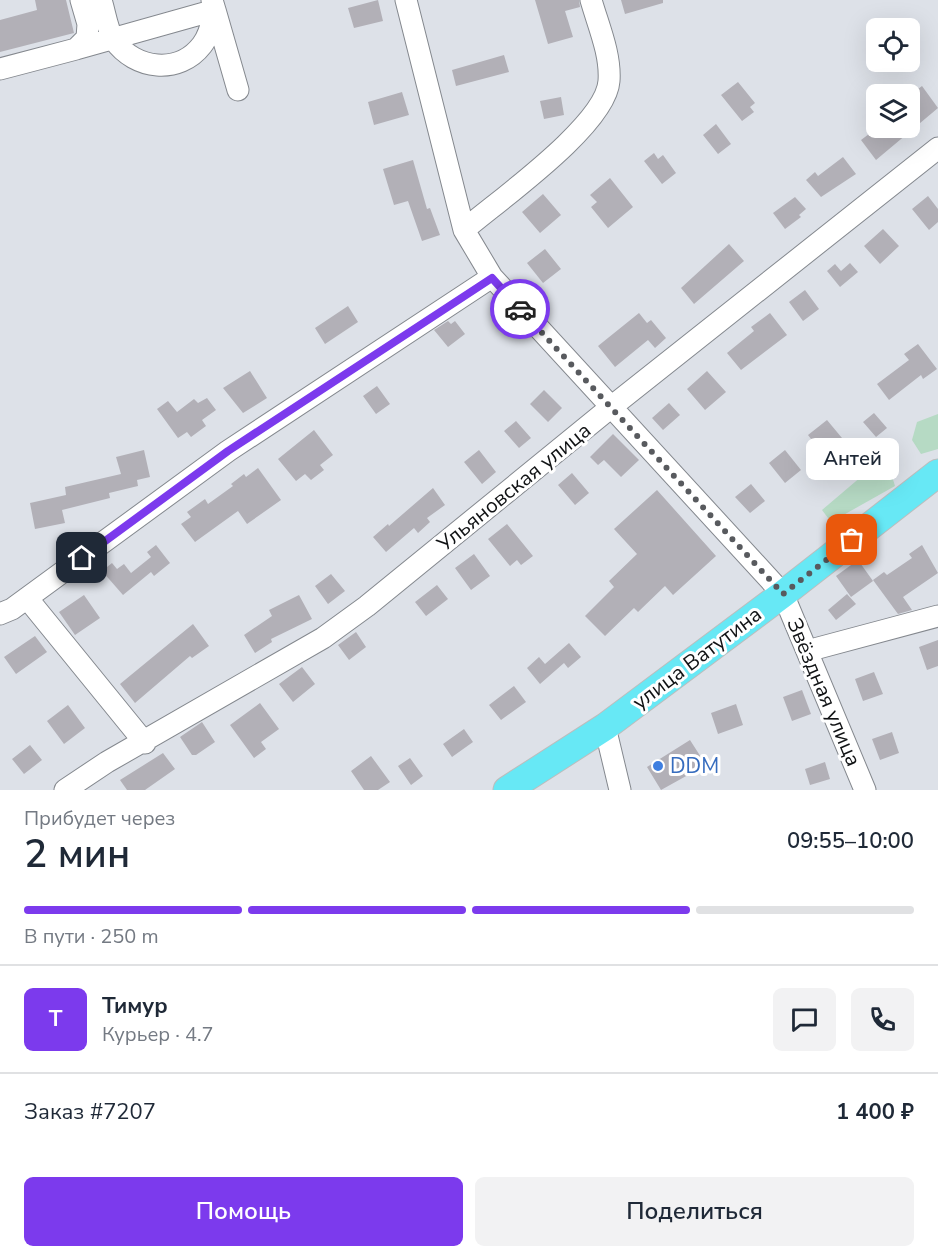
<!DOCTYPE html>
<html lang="ru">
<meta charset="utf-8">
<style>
body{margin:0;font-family:"Nunito Sans",sans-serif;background:#f2f2f3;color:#1f2937;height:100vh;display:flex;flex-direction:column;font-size:22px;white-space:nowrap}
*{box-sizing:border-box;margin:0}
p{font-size:20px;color:#747a83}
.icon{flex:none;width:33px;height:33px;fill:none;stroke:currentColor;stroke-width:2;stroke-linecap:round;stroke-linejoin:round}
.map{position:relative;height:790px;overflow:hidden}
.sheet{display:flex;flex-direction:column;background:#fff;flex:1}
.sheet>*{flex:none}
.fabs{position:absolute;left:866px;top:18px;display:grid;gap:12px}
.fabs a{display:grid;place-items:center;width:54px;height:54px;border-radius:9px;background:#fff;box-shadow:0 6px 24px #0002;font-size:30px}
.pin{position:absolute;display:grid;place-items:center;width:51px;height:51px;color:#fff;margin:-26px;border-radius:12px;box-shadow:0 3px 9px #0006}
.courier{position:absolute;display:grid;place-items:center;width:60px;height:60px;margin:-30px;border:4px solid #7c3aed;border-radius:50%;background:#fff;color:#222;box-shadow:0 2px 8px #0007}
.bubble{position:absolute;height:42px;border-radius:9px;background:#fff;box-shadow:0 6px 24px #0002;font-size:20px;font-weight:600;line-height:42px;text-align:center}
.overview em{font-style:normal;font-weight:600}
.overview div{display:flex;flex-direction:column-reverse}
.overview{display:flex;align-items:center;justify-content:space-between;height:102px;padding:0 24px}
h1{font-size:39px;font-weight:600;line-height:45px}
.bar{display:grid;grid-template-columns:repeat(4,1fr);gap:9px 6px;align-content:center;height:72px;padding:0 24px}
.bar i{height:8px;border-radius:4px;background:#e0e1e3}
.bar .selected{background:#7c3aed}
.bar p{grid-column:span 4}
.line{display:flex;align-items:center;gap:15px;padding:0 24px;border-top:2px solid #e0e1e3}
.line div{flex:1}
.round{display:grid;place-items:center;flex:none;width:63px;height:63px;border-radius:9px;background:#f2f2f3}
.primary-button{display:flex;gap:12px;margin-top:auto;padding:12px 24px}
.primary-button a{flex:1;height:69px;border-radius:9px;background:#7c3aed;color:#fff;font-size:24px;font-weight:600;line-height:69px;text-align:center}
.primary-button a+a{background:#f2f2f3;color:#1f2937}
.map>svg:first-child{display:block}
</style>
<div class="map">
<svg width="938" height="790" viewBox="0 0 938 790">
<rect width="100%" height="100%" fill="#dde1e8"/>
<!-- green -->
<path fill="#b6dac4" d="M938,414V449L921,454L912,440L917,422Z
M887,460L895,486L831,522L822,510L862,476L870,464Z"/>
<!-- building -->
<path fill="#b2b0b7" d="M35,0H66L74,33L0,52V20L37,10Z
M378,0L383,21L354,28L348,8Z
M535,0H579L580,7L565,11L573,37L548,44Z
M621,0H663V3L625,14Z
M504,55L509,72L456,86L452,70Z
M738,82L755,103L750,107L754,112L742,121L721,95Z
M922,86L938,108L876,160L861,140L877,128H909V96Z
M402,92L409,115L374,125L368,102Z
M561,97L564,115L544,119L540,101Z
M716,124L731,144L718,154L703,135Z
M654,153L658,159L663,155L676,173L662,184L644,161Z
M843,157L856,174L821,197L806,180L815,172L818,176Z
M413,160L427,209L430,208L440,235L422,241L408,201L394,205L383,169Z
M610,178L633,207L608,228L591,207L597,202L590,195Z
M543,194L561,215L540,233L522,212Z
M928,196L938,209V222L929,230L912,209Z
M795,197L806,209L799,215L801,217L785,229L773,213Z
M883,229L899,246L880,264L864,246Z
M729,244L744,261L694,304L681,288Z
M545,249L561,269L543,283L527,263Z
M850,263L858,272L840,287L827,271L835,264L841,271Z
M805,290L819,309L803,321L789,302Z
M348,306L358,322L325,344L315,328Z
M639,313L647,323L651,320L666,338L655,348L648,340L615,367L598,346Z
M770,313L787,335L741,370L727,353L754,331L751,327Z
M448,321L451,324L455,321L465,334L448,347L434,330Z
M918,344L937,369L923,379L921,375L889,400L877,384L909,360L904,354Z
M250,371L267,398L243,413L223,388Z
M707,371L726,392L705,410L687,389Z
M377,386L390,404L376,414L363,396Z
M544,390L562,408L548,422L530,404Z
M207,398L216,410L202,420L206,426L191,437L187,432L178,438L157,409L168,401L177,412L194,399L198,403Z
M669,403L680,415L663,430L652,418Z
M874,413L887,428L876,437L863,422Z
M827,420L842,438L822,453L808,435Z
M516,421L531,438L519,448L504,431Z
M314,430L333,455L320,465L324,470L311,480L305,474L296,481L278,459Z
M613,434L639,460L621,477L604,460L598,465L590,457Z
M144,450L150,477L137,480L138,486L109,493L110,498L62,510L65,523L35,529L30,503L66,495L65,487L121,474L116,457Z
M479,450L496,472L482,484L464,462Z
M785,450L801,470L785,483L769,463Z
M258,468L281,500L247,524L238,511L195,542L181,524L191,517L187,512L205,499L208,504L233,486L231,484L244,474L246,477Z
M572,473L589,493L575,505L558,485Z
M751,484L765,501L750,513L735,497Z
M433,488L445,505L427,518L430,522L418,533L414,528L386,552L373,537L388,524L389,526Z
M657,490L716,556L673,595L665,586L638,612L634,608L605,636L585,616L614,587L609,581L637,554L614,529Z
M507,524L533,556L521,565L517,560L510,566L488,539Z
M156,545L170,563L154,576L151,572L123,595L102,571L112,563L117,569L124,564L131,573L151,557L147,552Z
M922,545L938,573L903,597L912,610L898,614L873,580L884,572L887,575L912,558L909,554Z
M474,554L490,576L471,590L455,568Z
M858,560L873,581L851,597L836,576Z
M331,574L345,591L328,604L315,586Z
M437,585L448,599L426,616L415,602Z
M847,594L856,604L836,620L828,610Z
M84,595L100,618L75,635L59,612Z
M299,595L312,619L271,639L272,642L255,653L244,635L272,616L269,610Z
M193,624L209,646L192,658L190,656L135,703L120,684Z
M356,632L366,647L349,660L338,645Z
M35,636L47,652L16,674L4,657Z
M938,640V666L927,670L919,647Z
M569,643L581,657L568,668L564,663L540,684L527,668L539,657L545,664Z
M302,667L315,684L293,702L279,684Z
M874,672L883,694L863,701L855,679Z
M514,686L526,702L501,720L489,705Z
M802,690L811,714L792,721L783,697Z
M260,703L279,729L261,742L266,749L254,758L230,725Z
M736,704L743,725L718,734L711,713Z
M68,705L85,728L64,744L47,721Z
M202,722L215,742L196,755H192L180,737Z
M464,729L473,742L452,757L443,744Z
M892,732L899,753L880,760L872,739Z
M690,740L706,765L661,790L647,767Z
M30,745L42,760L24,774L12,759Z
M163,753L175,769L145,790H127L120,780Z
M371,756L390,782L378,790H364L351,771Z
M410,758L423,776L411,785L398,766Z
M825,762L830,779L810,785L805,769Z"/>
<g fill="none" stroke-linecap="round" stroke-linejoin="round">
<defs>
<path id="minor" d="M101,0C105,12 107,30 114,40C135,70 179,75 202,45C210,35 212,22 215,10
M406,0L464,230L492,277L783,594L865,790
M215,10L238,90
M76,49L215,10L212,0
M0,69L76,49L87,38L88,24L81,0
M464,230C499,200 606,125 609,81C611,54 598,25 591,0
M27,598L145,743
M0,614L12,609L228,451L492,277
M807,651L938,616
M605,727L620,790
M65,790L107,762L323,638L367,606L610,408L938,148"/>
<path id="major" d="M507,790L605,727L783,594L938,473"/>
</defs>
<!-- minor casing -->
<use href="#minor" stroke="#84888e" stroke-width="23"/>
<!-- major casing -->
<use href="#major" stroke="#bcbdbd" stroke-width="29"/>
<!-- minor -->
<use href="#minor" stroke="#fff" stroke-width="21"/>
<!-- major -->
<use href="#major" stroke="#67e8f5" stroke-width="27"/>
</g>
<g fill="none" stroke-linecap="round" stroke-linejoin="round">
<!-- done -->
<path stroke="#585a5e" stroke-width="6" stroke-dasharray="0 10.8" d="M520,309L783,594L852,540"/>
<!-- route -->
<path stroke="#7c3aed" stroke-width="8" d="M82,558L228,451L492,278L520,309"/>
</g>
<!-- markers -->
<circle fill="#3f7fe0" stroke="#fff" stroke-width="2" cx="658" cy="766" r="6"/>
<g text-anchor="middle" stroke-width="6" stroke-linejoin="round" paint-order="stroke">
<!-- street labels -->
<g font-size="21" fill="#101214" stroke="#fff">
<text transform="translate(514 487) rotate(-39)" y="7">Ульяновская улица</text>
<text transform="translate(697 658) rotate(-37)" y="7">улица Ватутина</text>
<text transform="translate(824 692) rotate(67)" y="7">Звёздная улица</text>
</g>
<!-- shop labels -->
<g font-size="21" fill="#366cbe" stroke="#fff" text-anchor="start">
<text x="670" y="773">DDM</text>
</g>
</g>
</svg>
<div class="fabs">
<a><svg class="icon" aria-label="locate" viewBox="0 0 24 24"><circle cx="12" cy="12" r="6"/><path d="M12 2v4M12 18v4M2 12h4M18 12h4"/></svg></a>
<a><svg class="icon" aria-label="layers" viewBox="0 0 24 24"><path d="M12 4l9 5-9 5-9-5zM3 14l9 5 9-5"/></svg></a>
</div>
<div class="pin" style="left:852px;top:540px;background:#ea580c"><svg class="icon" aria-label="bag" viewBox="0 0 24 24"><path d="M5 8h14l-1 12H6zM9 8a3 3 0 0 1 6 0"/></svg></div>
<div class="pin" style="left:82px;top:558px;background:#1f2937"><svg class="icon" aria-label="home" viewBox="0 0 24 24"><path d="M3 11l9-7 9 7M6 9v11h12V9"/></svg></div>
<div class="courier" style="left:520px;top:309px"><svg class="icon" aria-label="car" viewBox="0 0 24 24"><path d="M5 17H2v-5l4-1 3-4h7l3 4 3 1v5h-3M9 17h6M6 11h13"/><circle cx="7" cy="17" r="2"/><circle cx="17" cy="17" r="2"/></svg></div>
<div class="bubble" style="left:806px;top:438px;width:93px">Антей</div>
</div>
<section class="sheet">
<div class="overview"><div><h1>2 мин</h1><p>Прибудет через</p></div><em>09:55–10:00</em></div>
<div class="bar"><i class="selected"></i><i class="selected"></i><i class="selected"></i><i></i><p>В пути · 250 m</p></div>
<div class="line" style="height:108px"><b class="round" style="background:#7c3aed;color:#fff">Т</b><div><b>Тимур</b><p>Курьер · 4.7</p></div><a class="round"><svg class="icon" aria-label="chat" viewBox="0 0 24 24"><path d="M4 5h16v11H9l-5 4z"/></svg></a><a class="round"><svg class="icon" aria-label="phone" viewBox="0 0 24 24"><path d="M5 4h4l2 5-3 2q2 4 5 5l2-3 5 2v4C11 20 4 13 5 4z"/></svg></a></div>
<div class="line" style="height:78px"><div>Заказ #7207</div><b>1 400 ₽</b></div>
<div class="primary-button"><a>Помощь</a><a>Поделиться</a></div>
</section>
